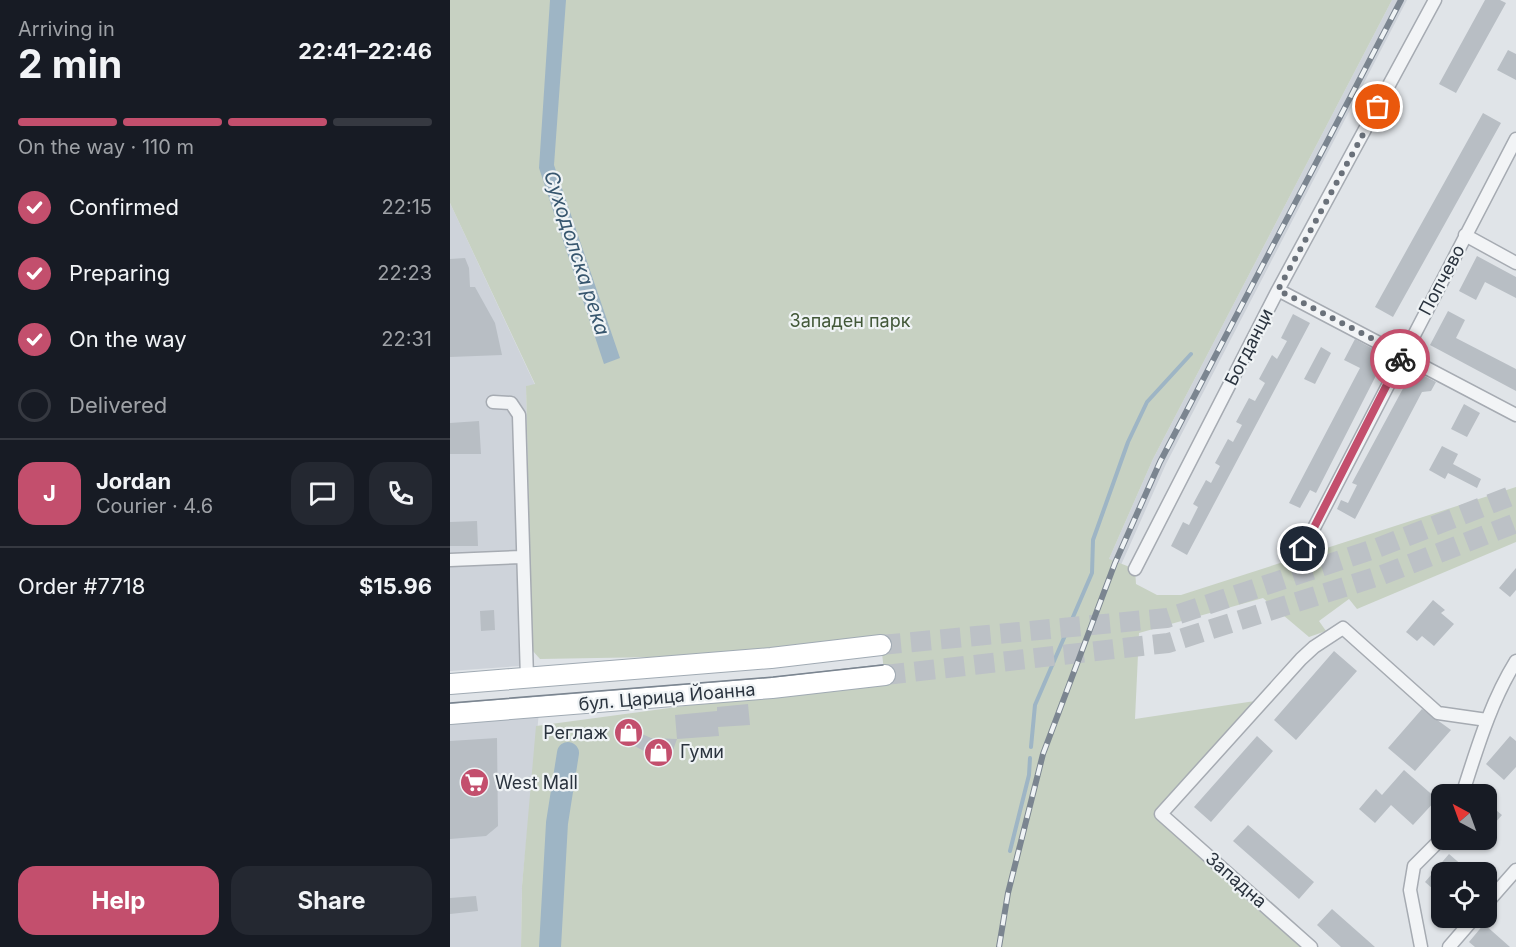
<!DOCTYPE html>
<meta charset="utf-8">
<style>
body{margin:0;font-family:Inter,sans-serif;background:#242831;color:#f1f3f6;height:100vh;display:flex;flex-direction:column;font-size:22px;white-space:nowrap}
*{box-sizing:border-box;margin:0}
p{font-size:20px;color:#9ea1a6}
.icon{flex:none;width:33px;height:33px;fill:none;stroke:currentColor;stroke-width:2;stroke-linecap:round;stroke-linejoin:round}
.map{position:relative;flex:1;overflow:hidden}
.side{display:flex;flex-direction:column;background:#171b24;width:450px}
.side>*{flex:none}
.needle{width:39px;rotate:319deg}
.fabs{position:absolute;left:981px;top:784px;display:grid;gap:12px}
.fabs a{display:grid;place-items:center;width:66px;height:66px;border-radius:12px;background:#171b24;box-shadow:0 2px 4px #0004;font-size:30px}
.pin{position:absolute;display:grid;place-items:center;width:51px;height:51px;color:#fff;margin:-26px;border:3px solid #fff;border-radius:50%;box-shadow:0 2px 6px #0007}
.courier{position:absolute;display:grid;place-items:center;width:60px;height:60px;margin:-30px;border:4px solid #c34f6d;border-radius:50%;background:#fff;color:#222;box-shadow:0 2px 8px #0007}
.headline em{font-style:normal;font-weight:700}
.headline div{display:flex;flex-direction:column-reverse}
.headline{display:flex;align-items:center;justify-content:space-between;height:102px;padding:0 18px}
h1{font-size:39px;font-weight:700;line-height:45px}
.bar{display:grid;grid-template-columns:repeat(4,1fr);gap:9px 6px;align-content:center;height:72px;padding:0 18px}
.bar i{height:8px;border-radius:4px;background:#363941}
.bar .current{background:#c34f6d}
.bar p{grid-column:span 4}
.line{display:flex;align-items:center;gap:15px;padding:0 18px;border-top:2px solid #363941}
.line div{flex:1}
.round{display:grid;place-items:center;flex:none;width:63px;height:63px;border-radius:18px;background:#242831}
ol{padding:0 18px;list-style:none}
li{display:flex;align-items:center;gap:18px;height:66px}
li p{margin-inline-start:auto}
li .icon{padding:6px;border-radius:50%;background:#c34f6d;color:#fff;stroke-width:4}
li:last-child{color:#9ea1a6}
li i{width:33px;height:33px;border:3px solid #363941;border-radius:50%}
.primary-button{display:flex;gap:12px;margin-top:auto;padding:12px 18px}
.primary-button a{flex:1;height:69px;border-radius:18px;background:#c34f6d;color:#fff;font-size:24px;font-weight:700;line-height:69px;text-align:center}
.primary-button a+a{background:#242831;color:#f1f3f6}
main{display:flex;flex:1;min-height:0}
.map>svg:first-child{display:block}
</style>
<main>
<section class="side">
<div class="headline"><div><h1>2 min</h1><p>Arriving in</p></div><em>22:41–22:46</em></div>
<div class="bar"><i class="current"></i><i class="current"></i><i class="current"></i><i></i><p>On the way · 110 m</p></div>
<ol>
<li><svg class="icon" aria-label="check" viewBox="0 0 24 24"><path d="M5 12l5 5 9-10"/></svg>Confirmed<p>22:15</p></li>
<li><svg class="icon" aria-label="check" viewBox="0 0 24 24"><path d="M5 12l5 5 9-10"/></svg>Preparing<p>22:23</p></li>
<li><svg class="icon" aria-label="check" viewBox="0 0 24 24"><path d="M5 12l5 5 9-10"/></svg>On the way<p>22:31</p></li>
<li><i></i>Delivered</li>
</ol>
<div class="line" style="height:108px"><b class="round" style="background:#c34f6d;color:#fff">J</b><div><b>Jordan</b><p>Courier · 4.6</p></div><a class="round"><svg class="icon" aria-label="chat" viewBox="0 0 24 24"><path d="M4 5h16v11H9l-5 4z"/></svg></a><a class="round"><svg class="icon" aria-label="phone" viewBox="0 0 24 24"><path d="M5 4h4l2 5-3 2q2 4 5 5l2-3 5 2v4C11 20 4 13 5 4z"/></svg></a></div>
<div class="line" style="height:78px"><div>Order #7718</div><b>$15.96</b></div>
<div class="primary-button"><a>Help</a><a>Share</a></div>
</section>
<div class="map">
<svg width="1066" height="947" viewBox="0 0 1066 947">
<rect width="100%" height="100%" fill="#e0e4e8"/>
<!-- built -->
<path fill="#ced3da" d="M942,0H957L716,464L671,565L620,695L542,947L659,559L703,459Z
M0,203L85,385L76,386L82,650L70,666L0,671Z
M89,712L72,886L71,947H0V722Z"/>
<!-- green -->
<path fill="#c7d1c2" d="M0,0H942L703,459L659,559L685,569L686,584L707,595H731L1066,487V542L907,609L899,599L869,621L876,631L859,637L813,598L689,633L685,719L805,701L711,814L861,947H71L72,886L86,726L435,679L431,645L260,656L90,659L82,650L76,386L85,384L0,203Z"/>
<!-- water -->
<path fill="#9eb5c5" d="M100,0H116L104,165L170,358L154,364L89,168Z"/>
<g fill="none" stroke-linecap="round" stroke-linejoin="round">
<!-- stream -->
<path stroke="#9eb5c5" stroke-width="4" d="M581,747L585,705L642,573L643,540L678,442L697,402L741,354
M560,851L579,775L580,758"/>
<!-- river -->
<path stroke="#9eb5c5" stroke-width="22" d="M100,947L107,823L118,753"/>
</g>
<!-- building -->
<path fill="#b8bec4" d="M1035,0H1050L1056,3L1006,93L989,84Z
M1058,50L1066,54V80L1047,70Z
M1033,113L1051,123L943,317L925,307Z
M1027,256L1066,277V298L1035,282L1026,300L1009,291Z
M15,258L19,268L20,287H25L45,323L52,355L0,357V259Z
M998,311L1015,320L1006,338L1066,369V391L980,345Z
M843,314L860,323L737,555L721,546L733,522L739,525L748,507L743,504L756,480L761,483L770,466L765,463L778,439L783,442L792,425L786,422L799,398L805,401L815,383L809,379L822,355L827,359L837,341L831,338Z
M905,339L936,356L866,493L860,490L850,508L839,503L910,368L894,360Z
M871,347L881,353L865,384L854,379Z
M963,370L986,382L981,391L972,392L905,519L887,509L891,500L898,503L907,485L902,483Z
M1014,404L1030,413L1017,437L1001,429Z
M29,421L31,454H0V423Z
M992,446L1008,454L1003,464L1031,479L1027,488L998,473L995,479L979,470Z
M27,521L28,546H0V522Z
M1066,568V590L1060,597L1049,588Z
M983,600L995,610L991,613L1004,624L984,646L972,636L967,641L956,632Z
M44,610L45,630L31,631L30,611Z
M884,651L907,671L846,740L824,720Z
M298,704L300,725L268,727L269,736L227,739L225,715L267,711V707Z
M972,709L1001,730L965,771L938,748Z
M168,723L201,738L227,739L218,764L166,736Z
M807,736L823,751L761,822L744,807Z
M1060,736L1066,741V767L1054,780L1036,764Z
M47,738L48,826L36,836L0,839V741Z
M954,770L987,799L963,825L941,805L925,823L909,809L926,789L932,795Z
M1036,802L1052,815L1036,833Z
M798,825L864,882L849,899L783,841Z
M999,854L1021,873H992V897L975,882Z
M26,896L28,911L0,914V898Z
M882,909L925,947H891L867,925Z
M1034,924L1060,947H1025L1019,942Z"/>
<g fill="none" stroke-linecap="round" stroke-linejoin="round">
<!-- primary-tunnel -->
<path stroke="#bcc1c6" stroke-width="20" stroke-dasharray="20 10" stroke-linecap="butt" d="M431,645L717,618L927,548L1066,494
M435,675L718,643L932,575L1066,523"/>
<defs>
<path id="minor" d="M1015,235L1066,263
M828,290L1066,415
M43,402L61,403L69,415L77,678
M853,549L1066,139
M0,560L71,557
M685,569L828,290L985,0
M1012,795C1027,749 1040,703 1066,661
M1036,904L1066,870
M861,947L711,814L851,659L864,647L893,628L988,713L1037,720
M971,947L960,890L964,866L992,838
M999,947L1024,918"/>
<path id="primary" d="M0,684L321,658L431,645
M0,714L322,688L435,675"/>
</defs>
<!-- minor casing -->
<use href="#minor" stroke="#a6abb2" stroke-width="15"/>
<!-- primary casing -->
<use href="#primary" stroke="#a0aab3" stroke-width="22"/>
<!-- minor -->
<use href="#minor" stroke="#f2f4f6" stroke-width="12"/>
<!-- primary -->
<use href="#primary" stroke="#fff" stroke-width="20"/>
<!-- tram -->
<path stroke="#7b8590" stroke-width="1.5" d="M0,703L323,677L433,665"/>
<defs>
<path id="rail" d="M549,947L558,893L593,754L665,563L710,462L951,0"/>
</defs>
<!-- rail casing -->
<use href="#rail" stroke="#7b8590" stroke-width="6"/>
<!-- rail -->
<use href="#rail" stroke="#eff3f5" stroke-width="4" stroke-dasharray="11" stroke-linecap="butt"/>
</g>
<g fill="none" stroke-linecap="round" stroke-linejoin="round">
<!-- done -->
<path stroke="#6a717a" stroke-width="6" stroke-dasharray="0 10.8" d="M928,107L828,290L952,354L950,359"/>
<!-- route -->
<path stroke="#c34f6d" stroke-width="8" d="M853,549L950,359"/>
</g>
<!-- icons -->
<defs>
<symbol id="shop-disc" viewBox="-11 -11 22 22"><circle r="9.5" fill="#c34f6d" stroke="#eff3f5"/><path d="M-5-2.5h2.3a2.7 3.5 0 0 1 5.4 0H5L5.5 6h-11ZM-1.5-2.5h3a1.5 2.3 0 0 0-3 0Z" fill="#fff"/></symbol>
<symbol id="supermarket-disc" viewBox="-11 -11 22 22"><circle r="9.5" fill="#c34f6d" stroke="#eff3f5"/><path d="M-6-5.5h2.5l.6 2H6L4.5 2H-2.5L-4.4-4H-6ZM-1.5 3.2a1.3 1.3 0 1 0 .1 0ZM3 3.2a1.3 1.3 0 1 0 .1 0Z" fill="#fff"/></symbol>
</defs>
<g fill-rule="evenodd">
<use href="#shop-disc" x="162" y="716" width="33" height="33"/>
<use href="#shop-disc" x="192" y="736" width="33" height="33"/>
<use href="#supermarket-disc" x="8" y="766" width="33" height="33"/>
</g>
<g text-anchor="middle" stroke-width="4.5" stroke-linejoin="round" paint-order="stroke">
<!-- street labels -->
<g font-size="18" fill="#2a333e" stroke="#eff3f5">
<text transform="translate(992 280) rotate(-62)" y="6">Попчево</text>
<text transform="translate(799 347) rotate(-63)" y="6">Богданци</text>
<text transform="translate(217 697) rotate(-5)" y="6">бул. Царица Йоанна</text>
<text transform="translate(786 880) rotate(41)" y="6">Западна</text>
</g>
<!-- park labels -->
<g font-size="18" fill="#425838" stroke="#eff3f5">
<text x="400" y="327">Западен парк</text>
</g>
<!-- poi labels -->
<g font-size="18" fill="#2a333e" stroke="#eff3f5" text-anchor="start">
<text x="158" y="739" text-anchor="end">Реглаж</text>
<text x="230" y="758">Гуми</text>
<text x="45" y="789">West Mall</text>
</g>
<!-- water labels -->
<g font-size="20" font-style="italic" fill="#37566e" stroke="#eff3f5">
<text transform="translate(127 253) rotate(72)" y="7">Суходолска река</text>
</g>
</g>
</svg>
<div class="fabs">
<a><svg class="needle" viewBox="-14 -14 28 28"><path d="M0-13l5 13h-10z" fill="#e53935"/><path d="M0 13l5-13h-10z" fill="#9ea1a6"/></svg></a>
<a><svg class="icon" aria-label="locate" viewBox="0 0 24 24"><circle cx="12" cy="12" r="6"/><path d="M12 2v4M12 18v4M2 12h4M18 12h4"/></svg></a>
</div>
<div class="pin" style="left:928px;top:107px;background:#ea580c"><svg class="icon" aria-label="bag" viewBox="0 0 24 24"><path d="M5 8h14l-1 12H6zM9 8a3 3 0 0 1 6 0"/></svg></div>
<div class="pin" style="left:853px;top:549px;background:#1f2937"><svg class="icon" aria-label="home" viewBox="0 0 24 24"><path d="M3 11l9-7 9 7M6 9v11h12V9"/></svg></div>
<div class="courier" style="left:950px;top:359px"><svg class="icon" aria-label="bike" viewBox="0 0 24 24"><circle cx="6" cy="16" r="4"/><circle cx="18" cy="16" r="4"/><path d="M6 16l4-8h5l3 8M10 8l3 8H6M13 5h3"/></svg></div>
</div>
</main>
